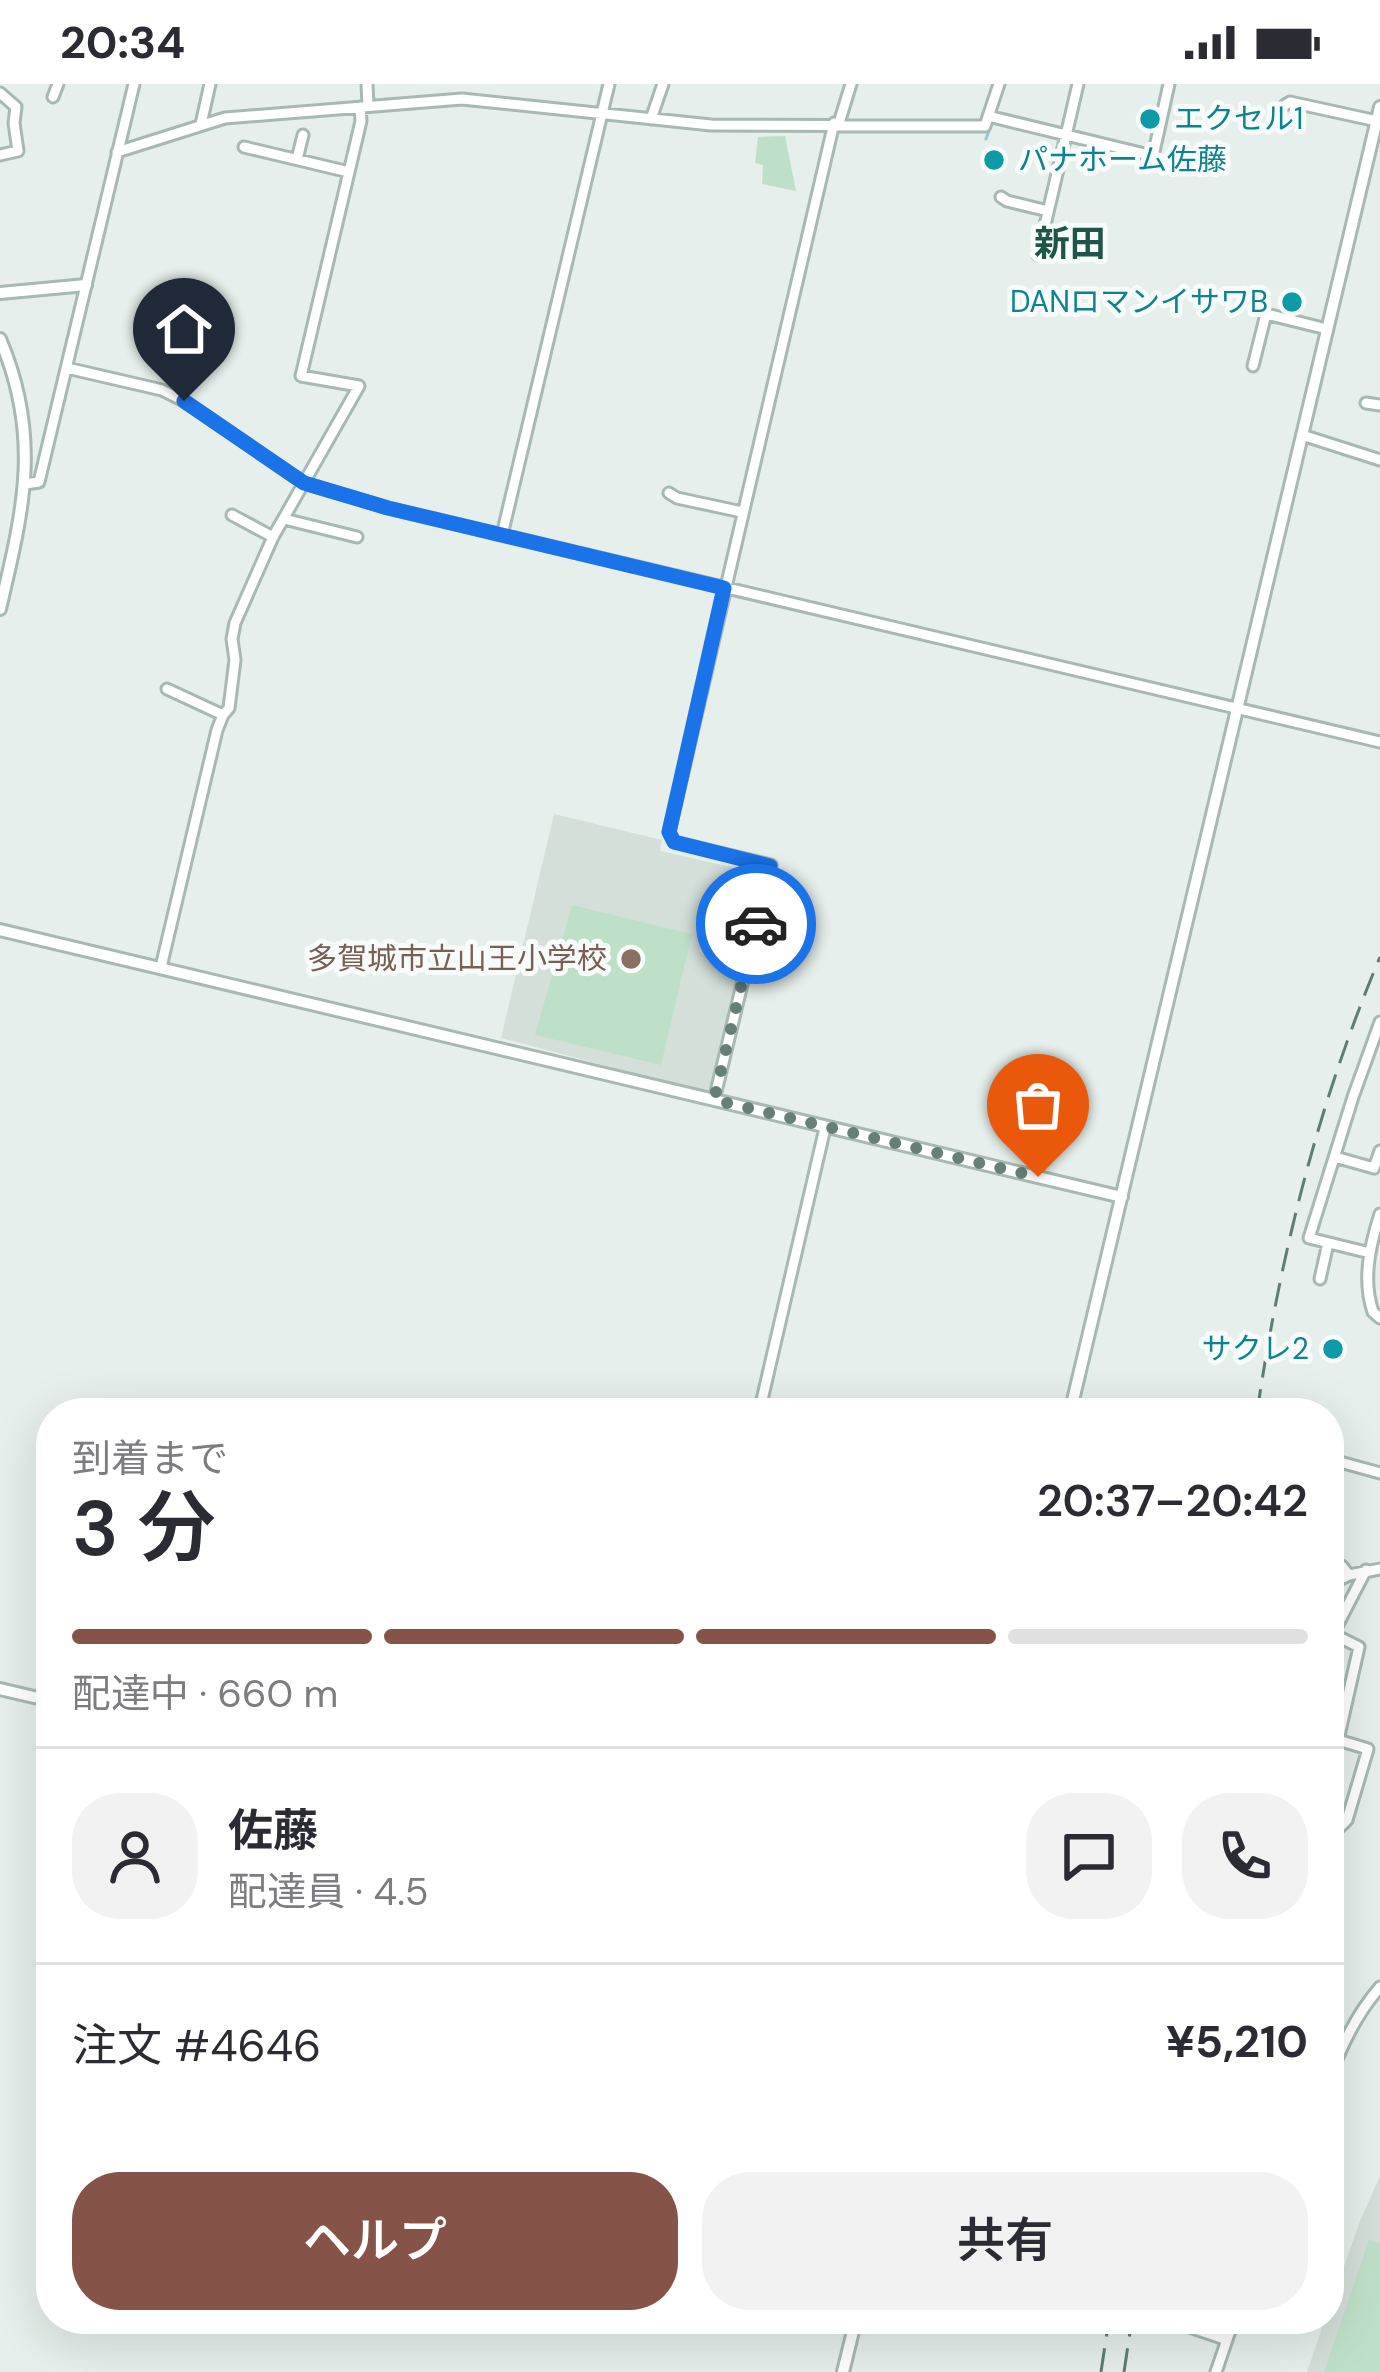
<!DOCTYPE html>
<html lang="ja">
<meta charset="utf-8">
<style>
body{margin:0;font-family:"DM Sans","Noto Sans JP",sans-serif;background:#f2f2f3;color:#2b2b33;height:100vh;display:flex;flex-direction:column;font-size:45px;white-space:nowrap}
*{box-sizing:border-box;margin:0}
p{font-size:39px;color:#7c7c81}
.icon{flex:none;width:66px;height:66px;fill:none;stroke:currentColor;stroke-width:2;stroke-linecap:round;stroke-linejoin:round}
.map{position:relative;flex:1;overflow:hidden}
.side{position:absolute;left:36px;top:1314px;width:1308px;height:936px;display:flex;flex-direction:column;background:#fff;border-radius:48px;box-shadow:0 12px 48px #0002}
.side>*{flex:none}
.pin{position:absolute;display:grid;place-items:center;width:102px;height:102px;color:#fff;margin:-123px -51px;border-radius:50% 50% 50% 0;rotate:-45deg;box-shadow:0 0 12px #0007}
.pin .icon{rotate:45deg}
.courier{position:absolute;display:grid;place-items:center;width:120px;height:120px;margin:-60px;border:9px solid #1a73e8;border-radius:50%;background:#fff;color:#222;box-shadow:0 3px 15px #0007}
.overview em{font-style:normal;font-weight:600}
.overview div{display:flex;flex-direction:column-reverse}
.overview{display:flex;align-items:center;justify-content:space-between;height:204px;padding:0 36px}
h1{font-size:78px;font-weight:600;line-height:90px}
.bar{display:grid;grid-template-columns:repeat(4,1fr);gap:18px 12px;align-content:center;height:144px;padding:0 36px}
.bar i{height:15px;border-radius:9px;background:#e1e1e2}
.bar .current{background:#855347}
.bar p{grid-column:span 4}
.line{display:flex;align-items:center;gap:30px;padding:0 36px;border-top:3px solid #e1e1e2}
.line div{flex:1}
.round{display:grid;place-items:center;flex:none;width:126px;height:126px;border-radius:48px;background:#f2f2f3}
.button{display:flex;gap:24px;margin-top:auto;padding:24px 36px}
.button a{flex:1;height:138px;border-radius:48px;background:#855347;color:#fff;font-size:48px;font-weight:600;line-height:138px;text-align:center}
.button a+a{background:#f2f2f3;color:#2b2b33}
.status{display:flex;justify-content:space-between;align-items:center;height:84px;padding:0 60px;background:#fff;direction:ltr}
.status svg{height:33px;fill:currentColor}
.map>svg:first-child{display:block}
</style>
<div class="status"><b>20:34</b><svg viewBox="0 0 49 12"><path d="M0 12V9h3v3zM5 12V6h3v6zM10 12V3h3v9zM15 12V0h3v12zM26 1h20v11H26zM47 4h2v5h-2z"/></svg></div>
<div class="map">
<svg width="1380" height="2288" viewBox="0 0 1380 2288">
<rect width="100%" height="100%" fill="#e6efeb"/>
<!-- built -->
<path fill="#d4dfda" d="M554,730L662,756L660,767L758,789L763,796L713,1002L705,1008L501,954Z
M1380,2092V2288H1307L1325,2235H1329V2225L1360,2137Z"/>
<!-- green -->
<path fill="#bfe0c8" d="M785,52L796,107L762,100L763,81L755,79L758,53Z
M572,821L692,850L661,981L535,951Z
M1369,2156L1380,2160V2288H1324Z"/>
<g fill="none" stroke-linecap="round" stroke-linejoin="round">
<!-- stream -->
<path stroke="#8ec9d4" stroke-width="3" d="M986,55L1005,0"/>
<defs>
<path id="minor" d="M367,0L368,22
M0,9L16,23L14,39L18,67L0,71
M53,13L58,0
M1285,21L1290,18L1377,37
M988,32L1153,72L1169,0
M651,35L663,0
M839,39L851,0
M201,40L210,0
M244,63L349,88
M117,68L225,34L462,15L711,41L985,42L999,0
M297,75L303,51
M1001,113L1007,117L1048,127
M1038,171L1078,0
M1253,282L1266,230L1327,245
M67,284L162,306L184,317L304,399L388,424L1380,658
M1366,319L1380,321
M1302,351L1380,376
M25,400L39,398L134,0
M669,409L677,414L742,428
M232,431L273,453
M284,435L357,453
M502,451L609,0
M167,605L223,631
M161,883L217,646L223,631L229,624L235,576L232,555L235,539L273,453L359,302L301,292L361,37L360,23
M714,1016L771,781L674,758L669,748L834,39
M1335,1073L1374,1084L1380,1067
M1380,1130C1370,1161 1362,1196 1373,1228L1380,1234
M1370,1169L1309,1154L1353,1013L1380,938
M1320,1195L1328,1159
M759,1329L825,1044
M1329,1375L1380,1389
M1329,1476L1342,1482L1349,1491
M1329,1501L1349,1491L1380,1485
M1329,1740L1339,1744L1347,1736L1368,1665L1338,1656L1359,1563L1333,1550L1366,1486
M1329,1995C1342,1961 1356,1931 1380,1903
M1216,2288L1234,2235"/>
<path id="tertiary" d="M0,209L86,201
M0,255C42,353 23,427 0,525
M0,846L1122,1113
M1070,1329L1380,23
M0,1605L51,1617
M1188,2235L1191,2243L1226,2255
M843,2288L856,2235"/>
</defs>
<!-- minor casing -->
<use href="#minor" stroke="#a8b8b2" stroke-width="15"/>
<!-- tertiary casing -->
<use href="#tertiary" stroke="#a8b8b2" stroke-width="16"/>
<!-- minor -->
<use href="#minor" stroke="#fff" stroke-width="9"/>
<!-- tertiary -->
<use href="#tertiary" stroke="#fff" stroke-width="10"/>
<!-- rail -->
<path stroke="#5f7d75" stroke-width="3" stroke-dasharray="24 12" stroke-linecap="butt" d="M1257,1329C1280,1172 1318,1020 1380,873
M1101,2288L1109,2235
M1124,2288L1132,2235"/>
</g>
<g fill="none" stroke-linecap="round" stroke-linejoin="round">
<!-- done -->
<path stroke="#687f78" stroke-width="12" stroke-dasharray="0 21.6" d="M756,840L714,1016L1038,1093"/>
<!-- route -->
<path stroke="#1a73e8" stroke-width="15" d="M184,317L304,399L388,424L724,504L669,748L674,758L770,782L756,840"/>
</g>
<!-- markers -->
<g fill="#0f9aa8" stroke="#f7fbf9" stroke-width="4.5">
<circle cx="1150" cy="35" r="12"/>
<circle cx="994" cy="76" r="12"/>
<circle cx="1292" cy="218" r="12"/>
<circle cx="1333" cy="1265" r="12"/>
</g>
<circle fill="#8d6e63" stroke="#f7fbf9" stroke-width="4.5" cx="631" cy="875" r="12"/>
<g text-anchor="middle" stroke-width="10" stroke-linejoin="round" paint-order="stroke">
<!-- culture labels -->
<g font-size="30" fill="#0d838f" stroke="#f7fbf9" text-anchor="start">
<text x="1174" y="45">エクセル1</text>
<text x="1018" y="86">パナホーム佐藤</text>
<text x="1268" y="228" text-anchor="end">DANロマンイサワB</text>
<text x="1309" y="1275" text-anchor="end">サクレ2</text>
</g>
<!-- education labels -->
<g font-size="30" fill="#785e54" stroke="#f7fbf9" text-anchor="end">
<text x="607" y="885">多賀城市立山王小学校</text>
</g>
<!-- quarter labels -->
<g font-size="36" font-weight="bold" fill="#1f5548" stroke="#f7fbf9">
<text x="1070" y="172">新田</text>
</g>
</g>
</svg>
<div class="pin" style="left:1038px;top:1093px;background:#ea580c"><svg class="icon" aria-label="bag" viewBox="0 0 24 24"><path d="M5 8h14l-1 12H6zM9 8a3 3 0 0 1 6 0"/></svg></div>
<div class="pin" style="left:184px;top:317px;background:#1f2937"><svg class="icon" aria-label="home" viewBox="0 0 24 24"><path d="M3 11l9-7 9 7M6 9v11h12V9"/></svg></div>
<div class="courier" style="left:756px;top:840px"><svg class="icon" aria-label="car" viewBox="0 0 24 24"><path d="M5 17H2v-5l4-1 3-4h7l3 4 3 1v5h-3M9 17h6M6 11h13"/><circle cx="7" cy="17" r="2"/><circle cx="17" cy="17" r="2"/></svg></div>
<section class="side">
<div class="overview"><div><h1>3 分</h1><p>到着まで</p></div><em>20:37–20:42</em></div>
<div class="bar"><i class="current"></i><i class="current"></i><i class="current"></i><i></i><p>配達中 · 660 m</p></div>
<div class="line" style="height:216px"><a class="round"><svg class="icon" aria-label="person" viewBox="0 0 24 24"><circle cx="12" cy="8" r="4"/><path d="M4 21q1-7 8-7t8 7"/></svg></a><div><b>佐藤</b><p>配達員 · 4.5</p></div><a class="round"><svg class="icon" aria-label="chat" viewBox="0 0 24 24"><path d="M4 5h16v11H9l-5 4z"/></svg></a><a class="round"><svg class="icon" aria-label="phone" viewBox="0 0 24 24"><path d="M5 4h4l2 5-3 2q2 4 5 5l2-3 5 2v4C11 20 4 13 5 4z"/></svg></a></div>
<div class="line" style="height:156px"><div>注文 #4646</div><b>¥5,210</b></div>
<div class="button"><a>ヘルプ</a><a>共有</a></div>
</section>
</div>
